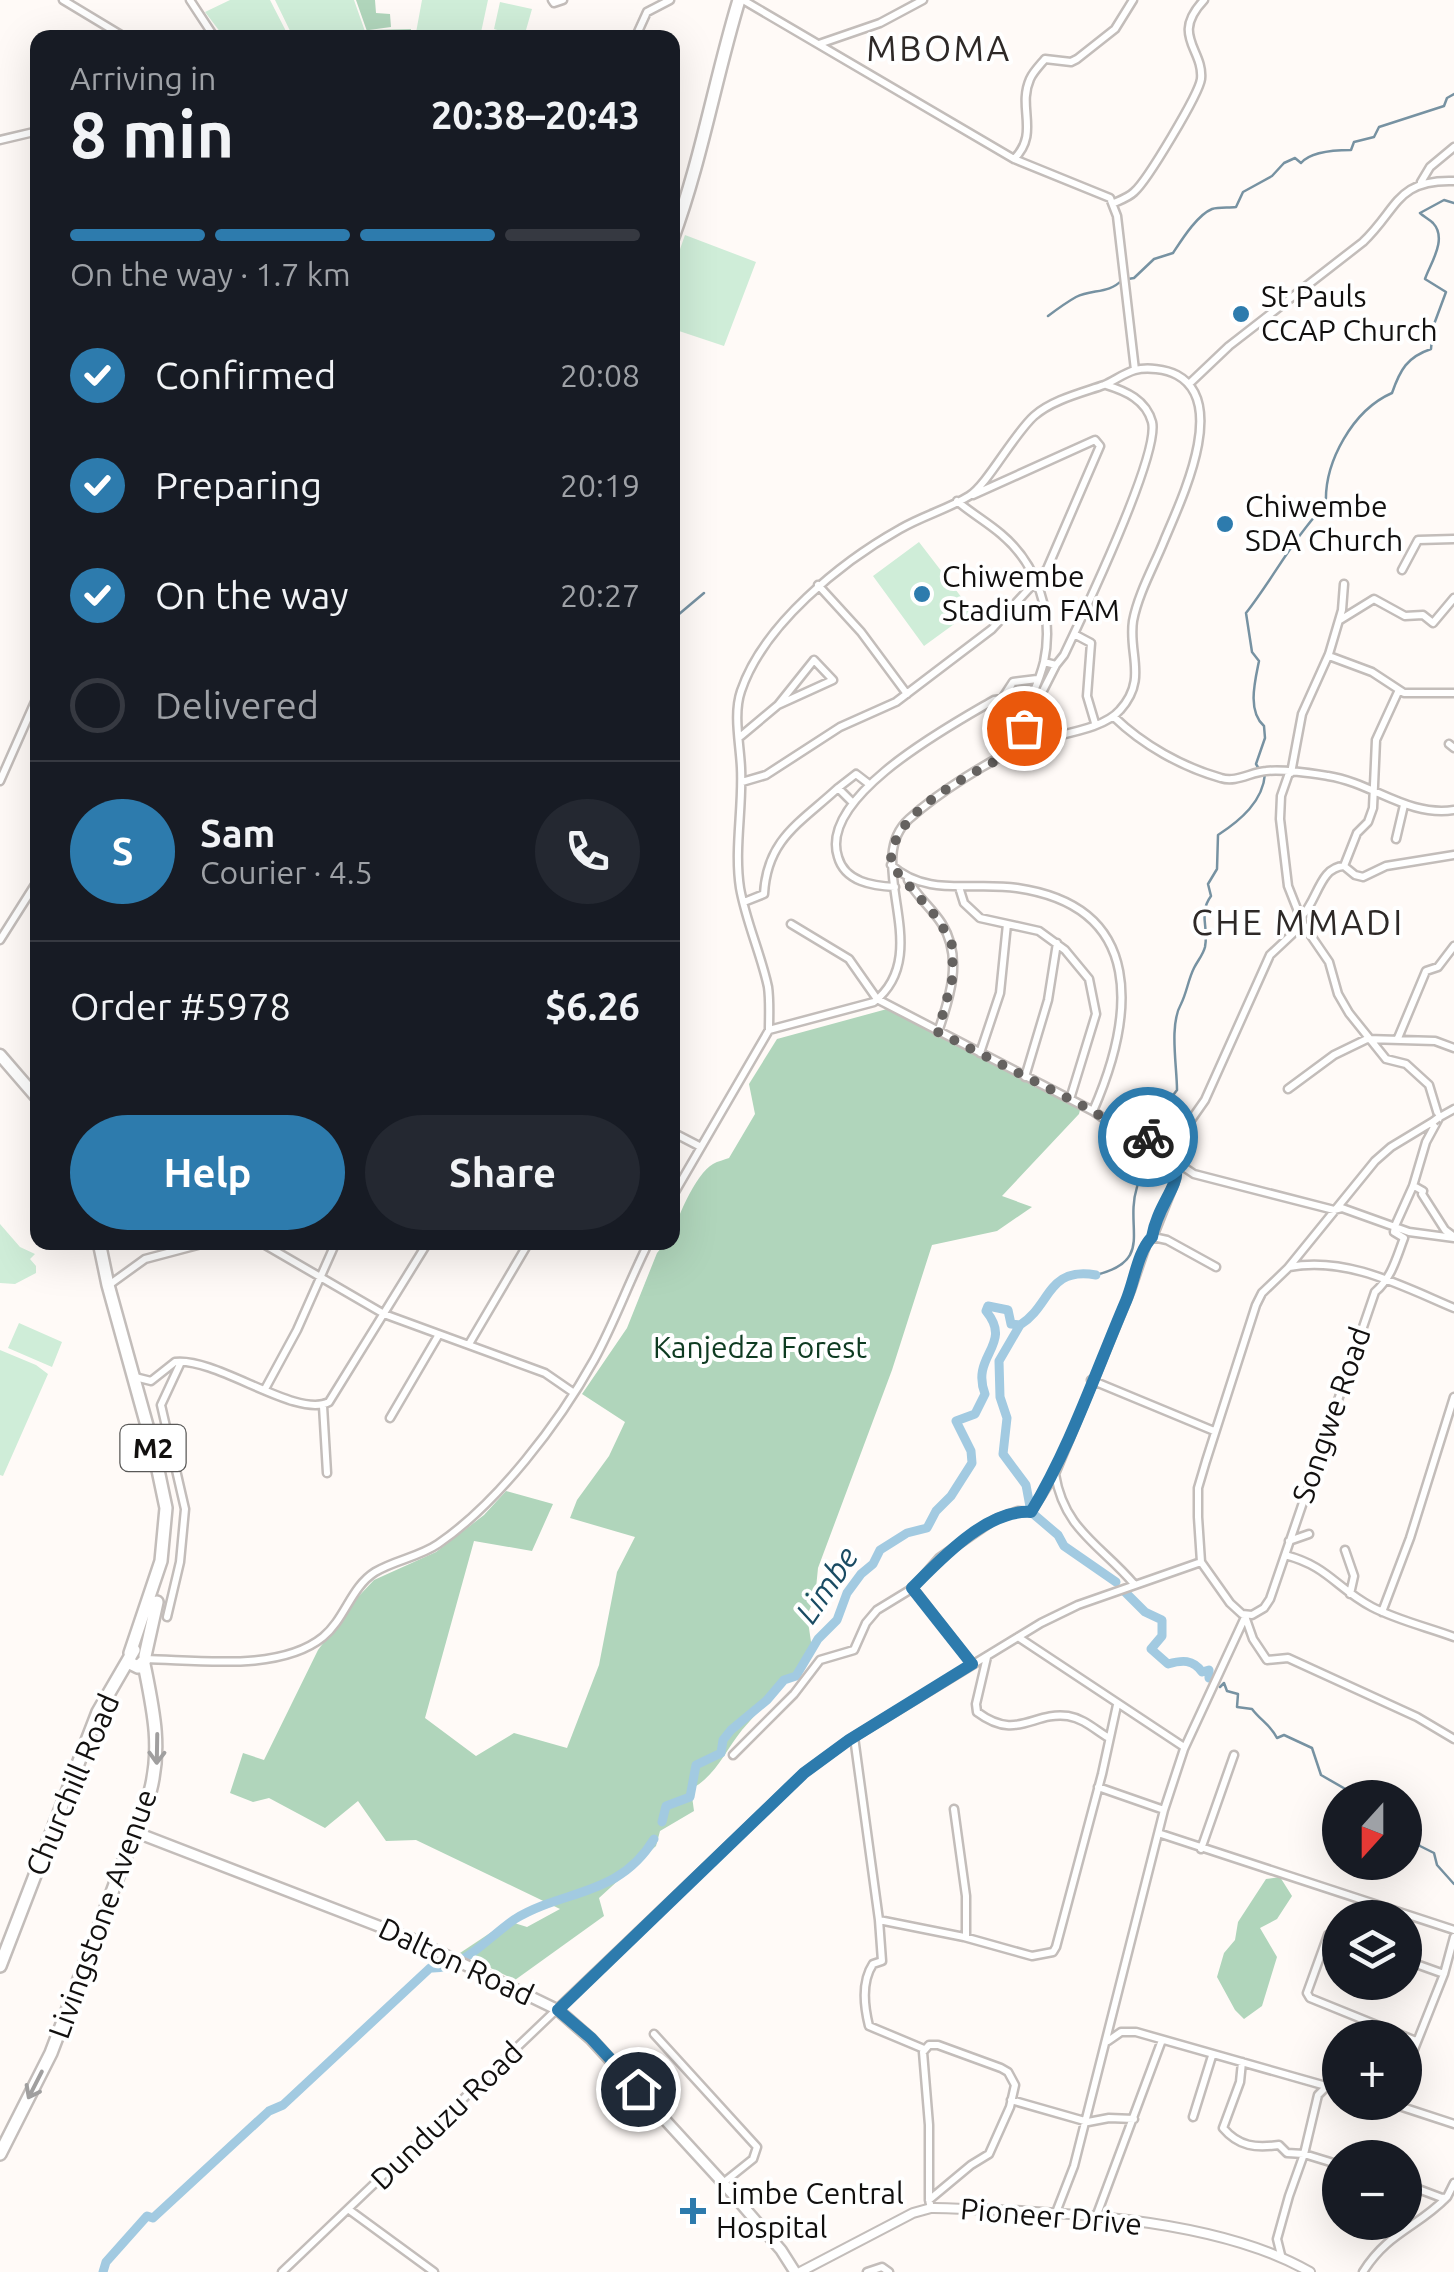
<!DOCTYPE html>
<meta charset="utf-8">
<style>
body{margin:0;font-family:Ubuntu,sans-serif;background:#242831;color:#f1f3f6;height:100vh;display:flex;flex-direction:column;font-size:38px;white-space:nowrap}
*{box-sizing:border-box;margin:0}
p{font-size:32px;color:#9ea1a6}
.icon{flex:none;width:55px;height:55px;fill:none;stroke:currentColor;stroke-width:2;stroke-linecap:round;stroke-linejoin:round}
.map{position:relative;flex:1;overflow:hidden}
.panel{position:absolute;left:30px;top:30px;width:650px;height:1220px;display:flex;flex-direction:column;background:#171b24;border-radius:20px;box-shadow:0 10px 40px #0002}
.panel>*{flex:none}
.needle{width:65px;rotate:201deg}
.fabs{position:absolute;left:1322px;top:1780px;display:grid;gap:20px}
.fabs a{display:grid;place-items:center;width:100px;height:100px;border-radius:50%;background:#171b24;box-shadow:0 10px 40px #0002;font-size:50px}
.pin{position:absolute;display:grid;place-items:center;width:85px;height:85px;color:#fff;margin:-42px;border:5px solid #fff;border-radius:50%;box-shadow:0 2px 10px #0007}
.courier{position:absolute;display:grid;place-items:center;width:100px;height:100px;margin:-50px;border:8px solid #2d7bad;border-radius:50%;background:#fff;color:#222;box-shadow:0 2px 12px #0007}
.headline em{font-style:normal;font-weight:700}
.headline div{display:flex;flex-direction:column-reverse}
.headline{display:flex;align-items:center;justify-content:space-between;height:170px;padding:0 40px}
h1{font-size:65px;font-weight:700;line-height:75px}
.bar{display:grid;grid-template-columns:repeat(4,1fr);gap:15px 10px;align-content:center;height:120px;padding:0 40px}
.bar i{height:12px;border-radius:8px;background:#363941}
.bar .active{background:#2d7bad}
.bar p{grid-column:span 4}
.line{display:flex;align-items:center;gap:25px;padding:0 40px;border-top:2px solid #363941}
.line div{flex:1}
.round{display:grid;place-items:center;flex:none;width:105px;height:105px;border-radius:52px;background:#242831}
ol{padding:0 40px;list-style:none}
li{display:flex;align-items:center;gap:30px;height:110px}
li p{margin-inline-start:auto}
li .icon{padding:10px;border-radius:50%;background:#2d7bad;color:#fff;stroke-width:4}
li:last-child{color:#9ea1a6}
li i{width:55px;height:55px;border:5px solid #363941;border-radius:50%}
.button{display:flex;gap:20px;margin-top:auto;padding:20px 40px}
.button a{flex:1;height:115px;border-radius:60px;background:#2d7bad;color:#fff;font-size:40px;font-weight:700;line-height:115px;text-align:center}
.button a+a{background:#242831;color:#f1f3f6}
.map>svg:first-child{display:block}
</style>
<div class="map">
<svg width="1454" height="2272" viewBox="0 0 1454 2272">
<rect width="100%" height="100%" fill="#fffaf7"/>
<!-- green -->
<path fill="#cfedd8" d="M230,0H270L289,37H224L205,12Z
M275,0H354L367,37H293Z
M422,0H488L480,37L415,38Z
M500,2L532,9L524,37H483L485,30L513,35L494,29Z
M685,235L756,262L724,346L673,329V269Z
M919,542L972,611L924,646L873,576Z
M0,1224L20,1247L35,1254L30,1259L36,1266V1273L15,1284L0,1283Z
M19,1323L62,1342L52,1367L8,1348Z
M0,1350L36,1365L48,1374L3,1476L0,1475Z"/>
<!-- forest -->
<path fill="#b0d5bb" d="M356,0H375L376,13L390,14L391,27L369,30L411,29L410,37H369Z
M887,1009L1081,1106L1079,1114L1002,1196L1032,1207L997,1231L932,1245L892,1370L818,1568L815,1598L807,1615L813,1655C789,1680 764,1704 742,1730C725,1751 716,1776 691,1789L694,1811L660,1831L656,1846L599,1898L604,1916L515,1980L460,1953L508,1921L527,1927L560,1909L416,1840L386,1841L358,1801L325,1828L269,1798L253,1802L230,1793L243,1753L264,1760L318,1650L357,1598L374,1580L436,1552L484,1515L506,1491L553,1504L532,1551L474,1541L425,1718L476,1756L514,1733L567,1748L599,1665L617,1572L635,1537L570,1518L577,1500L609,1456L625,1422L582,1394L627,1328L657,1253L665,1243L672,1242C673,1224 696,1173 713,1164C718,1161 724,1160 729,1158L755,1114L749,1084L777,1039Z
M1280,1877L1292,1896L1277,1919L1260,1928L1277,1957L1262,2006L1244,2019L1235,2010L1217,1977L1224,1953L1235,1940L1238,1922L1266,1879Z"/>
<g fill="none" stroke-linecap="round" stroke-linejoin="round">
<!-- stream -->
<path stroke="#7792a2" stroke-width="2.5" d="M1048,316C1056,310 1067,302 1076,297C1092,289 1109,294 1122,280L1134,278L1154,259L1173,253C1181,241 1197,215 1212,209C1219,207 1229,208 1236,207L1243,192L1272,176L1284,163L1295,158L1301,163C1311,151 1337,150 1351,150L1354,142L1374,137L1379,127L1444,106L1447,98L1454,94
M672,620L704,593
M1259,769L1256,764L1265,738L1264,726C1247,711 1255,681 1259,661L1252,652L1246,613C1274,577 1294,537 1326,504C1324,462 1353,410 1392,393C1400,370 1407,357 1431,349L1433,327L1446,292L1425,279C1430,264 1448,239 1433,223C1429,219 1424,217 1420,213L1444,200L1454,203
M1153,1134L1156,1118L1177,1090C1177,1066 1169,1025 1181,1004C1187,992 1188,980 1194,968C1198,960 1203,955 1205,947C1209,926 1198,914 1211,896L1208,884L1217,869L1218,835C1241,820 1263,801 1265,774
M1096,1275C1155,1260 1124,1229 1137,1187C1141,1172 1149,1159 1151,1142
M1220,1687L1224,1683L1227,1691L1238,1694L1237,1707L1252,1709C1261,1721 1270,1724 1277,1738L1284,1735L1312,1748L1321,1775L1361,1798
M1405,1828L1420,1846L1434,1853L1437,1865L1454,1884"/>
<!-- river -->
<path stroke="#a2cae1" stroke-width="9" d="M1020,1325L999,1361L1000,1397L1007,1418L1003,1454L1026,1485L1031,1512L1058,1535L1064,1546L1116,1582
M1123,1590L1145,1612L1162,1620V1636L1151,1649L1168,1664C1182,1660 1193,1659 1202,1672L1209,1670V1678
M662,1822L666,1806L690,1797L696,1765L721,1753L723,1740L731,1730L767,1700L784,1680L796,1676L818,1639L837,1620L847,1593L861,1574L873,1564L880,1550L907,1533L927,1528L936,1511L951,1496L972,1463L971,1451L956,1421L975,1414L985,1394C970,1355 1014,1345 986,1311L988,1306L1008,1310L1011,1324L1020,1325C1051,1306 1047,1266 1096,1275
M103,2272L106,2262L147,2216L153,2218L269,2111L283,2105L430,1968C463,1970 488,1937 515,1919C564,1889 619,1897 654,1839"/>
<defs>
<path id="minor" d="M63,0L126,38
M190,0L215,38
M552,0L554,3L563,0
M743,0L1014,159L1110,198L1117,216L1135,370
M637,34L647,12L670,0
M819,44L880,23L923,0
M0,140L38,131
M1014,159C1040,133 1017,108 1030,79C1033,72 1040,65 1045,59L1071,62L1077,59L1115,29L1133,0
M1421,182L1430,167L1454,147
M1114,203C1121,200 1129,197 1134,192C1147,181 1199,94 1201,79C1204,49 1170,36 1204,0
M1189,384L1229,346L1363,242C1398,209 1396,179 1454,181
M957,501C971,513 987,522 1001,534C1038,565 1054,615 1044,662C1035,698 1022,702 1025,745
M1402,570L1418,540L1454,539
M818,585L861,632L907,694
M1340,620L1374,599L1405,616L1423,615L1433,623L1454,598
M1074,634L1091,643L1087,696L1095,723
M1329,656L1372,672L1404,693H1454
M1044,662L1056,665L1064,655C1082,617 1160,454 1152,422C1146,400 1126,391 1106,385
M1002,699L1013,682L1037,679
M1114,717C1143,745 1182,767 1221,778C1236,783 1251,772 1266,771C1285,769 1309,773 1328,776C1373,783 1407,817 1454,810
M1025,726L1056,665
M741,736L778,705L833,680L814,660L778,705
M1449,744L1454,748
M1289,773L1281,796L1280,819L1288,886L1303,924L1329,962L1338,994L1349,1013L1386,1059L1406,1064L1429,1085L1439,1118L1426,1142L1413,1186L1395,1226L1394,1232L1404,1238C1396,1259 1392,1277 1375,1292L1270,1599L1264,1608L1252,1615L1242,1614L1230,1603L1201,1562L1198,1517V1488L1206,1461L1256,1305L1262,1293L1288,1268L1375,1161L1391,1147L1434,1121
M1291,773L1302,714L1329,654L1342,610L1344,584
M0,781L38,695
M742,782L766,775L840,727L896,702L992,629L1047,569L1100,446L1095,440L973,495
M853,803L838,788L856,774L869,784
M1396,839L1404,805
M891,865C928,898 972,881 1017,888C1147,907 1134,1017 1093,1111
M1344,866L1357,833L1368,822L1373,808L1376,740L1398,692
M1344,866L1355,875L1363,877L1386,866L1454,855
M908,880C917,897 932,908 942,924C963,958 950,997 938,1032
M895,887C873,886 845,882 838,857C818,796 953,724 994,700L1002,699L1025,710
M959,887L964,903L980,918L1039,931L1065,950L1089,979L1096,1014L1070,1099
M744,902L764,894C767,839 800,823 838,788
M1302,916C1318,899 1320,867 1344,866
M791,924L849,959L877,999L1093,1111L1113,1125L1152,1138L1170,1150L1176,1162L1194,1174L1334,1210L1342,1208L1409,1232L1454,1238
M0,940L38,880
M1398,1038L1426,971L1438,967L1454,946
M980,1053L1000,993L1007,924
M1025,1077L1048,1000L1057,943
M1288,1089L1334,1055L1367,1039L1435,1041L1454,1048
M1438,1118L1454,1109
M672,1132L699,1146
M1170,1150L1205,1100L1270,955L1303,924
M1414,1186L1423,1191L1422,1194L1445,1230L1453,1236
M672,1197L769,1030L874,1002C937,952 861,862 909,819C939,792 988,761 1025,745C1051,734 1101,732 1120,710C1148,679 1128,654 1133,621C1138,594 1154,566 1164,541C1180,502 1229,403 1177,375C1166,369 1147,367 1135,370C1124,373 1114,381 1104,385C1081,393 1052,400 1034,416C1013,435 987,485 969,496C948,509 922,516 900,529C841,562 763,625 741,691C733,714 740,744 741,768C743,808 734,849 740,888C746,922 761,954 768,987C770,1001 769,1016 769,1030
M1153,1237L1167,1240L1216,1267
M260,1242L384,1314L545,1373L574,1393
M1289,1267C1347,1256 1402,1286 1454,1308
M109,1285L145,1259L209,1242
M469,1344L529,1242
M135,1377L151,1381L175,1362C217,1357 296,1419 329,1402L428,1242
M1091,1380L1214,1431
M265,1389L297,1330L336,1242
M323,1406L327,1473
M390,1418L438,1336
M1289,1541L1309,1534
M1345,1550L1354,1576L1350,1594
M1285,1555C1328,1566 1336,1588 1372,1607C1397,1620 1427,1627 1454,1637
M1134,1584C1101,1545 1064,1530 1055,1474L1131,1290L1147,1243L1153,1237L1176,1179V1162
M913,1588L972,1664
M1382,1612L1410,1538L1454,1397
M167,1617L180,1562L185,1509L161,1405L181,1362
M1246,1619L1253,1639L1267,1660L1288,1658L1417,1717L1454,1739
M1018,1637L1184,1747
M987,1657L976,1704L977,1712C1017,1742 1033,1711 1068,1716C1085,1719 1095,1730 1109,1738
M146,1659C198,1660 280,1672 323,1637C345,1619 351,1587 375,1572C395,1560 419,1557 438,1544C498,1503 559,1423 594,1360C615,1322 629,1281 649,1242
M854,1737L879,1920L964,1937L1032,1956L1053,1952L1056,1947L1102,1774L1117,1705
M733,1755L794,1694L820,1660L854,1650L866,1623L877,1610L913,1588L939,1558L994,1520L1018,1511L1031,1512L1055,1474
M1098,1787L1164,1810
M954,1809L966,1896V1937
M1161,1834L1454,1930
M1201,1849L1234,1755
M879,1920L882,1961L873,1964C861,1982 864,2006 869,2026L924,2049
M1340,1936L1328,1935L1307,1993L1310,1998L1416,2041
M1405,1960L1444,1974
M654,2034L757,2147L753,2159L723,2183
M1108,2041L1121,2032H1136L1340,2090
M1242,2062L1240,2082L1223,2128C1239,2147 1256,2148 1279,2145L1287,2153L1304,2154L1340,2165
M1405,2072L1444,1974L1454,1937
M1011,2100L1088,2122L1109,2118L1134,2119
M1393,2104L1454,2124
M1193,2117L1212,2056
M1405,2184L1442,2198L1447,2197L1454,2183
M929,2200L971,2165L989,2154L1010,2107L1015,2085L1008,2072L1001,2068L938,2045H929L923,2052L929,2125V2200L931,2208
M348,2209L434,2272
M1055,2215L1074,2166L1164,1810L1184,1749L1246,1615
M1096,2217L1162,2040
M1281,2255L1277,2239L1289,2196L1304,2154L1318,2095L1326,2087
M282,2272L804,1773L849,1740L1041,1623L1078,1605L1201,1562
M867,2272L882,2267L889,2272
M1363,2272C1388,2232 1417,2228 1447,2197"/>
<path id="tertiary" d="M800,2272L913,2213L931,2208C1044,2211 1212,2215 1310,2272"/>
<path id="secondary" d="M135,1832L412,1939L558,2010L591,2039L723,2183L781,2250L795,2272"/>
<path id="primary" d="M0,1055L38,1099"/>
<path id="trunk" d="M672,240C701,162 715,79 739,0
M99,1242L108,1285L154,1451L166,1508L161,1561L130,1653
M145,1656L157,1602
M130,1663L138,1667L145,1660
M0,1966L98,1712L134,1650
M0,2154L51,2053L150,1792C162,1747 153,1709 144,1664"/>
</defs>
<!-- minor casing -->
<use href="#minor" stroke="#c3bdba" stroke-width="11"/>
<!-- tertiary casing -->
<use href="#tertiary" stroke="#c3bdba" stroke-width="12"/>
<!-- secondary casing -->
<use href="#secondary" stroke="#c3bdba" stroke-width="14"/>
<!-- primary casing -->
<use href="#primary" stroke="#c3bdba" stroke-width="15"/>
<!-- trunk casing -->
<use href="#trunk" stroke="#c3bdba" stroke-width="16"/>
<!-- minor -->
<use href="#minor" stroke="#fff" stroke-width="6"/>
<!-- tertiary -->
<use href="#tertiary" stroke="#fff" stroke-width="8"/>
<!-- secondary -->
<use href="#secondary" stroke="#fff" stroke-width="9"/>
<!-- primary -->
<use href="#primary" stroke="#fff" stroke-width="10"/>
<!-- trunk -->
<use href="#trunk" stroke="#fff" stroke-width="11"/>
<defs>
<path id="minor-bridge" d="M1434,1121L1438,1118"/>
</defs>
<!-- minor-bridge casing -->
<use href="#minor-bridge" stroke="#c3bdba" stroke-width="11" stroke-linecap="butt"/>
<!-- minor-bridge -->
<use href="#minor-bridge" stroke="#fff" stroke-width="6"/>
</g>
<!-- one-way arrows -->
<defs><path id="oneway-shaft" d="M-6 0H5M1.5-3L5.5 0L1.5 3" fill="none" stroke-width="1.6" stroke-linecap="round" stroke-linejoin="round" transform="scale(2.5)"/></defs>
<g stroke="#a09f9f">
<use href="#oneway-shaft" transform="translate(157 1749) rotate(91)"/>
<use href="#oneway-shaft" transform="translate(35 2085) rotate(117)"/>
</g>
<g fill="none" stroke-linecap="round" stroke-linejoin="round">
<!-- done -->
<path stroke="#656260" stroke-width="10" stroke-dasharray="0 18" d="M1024,728L1025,745C982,770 888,808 891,865L939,920L953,947L952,980L938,1032L1093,1111L1113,1125L1148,1137"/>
<!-- route -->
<path stroke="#2d7bad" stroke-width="12" d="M638,2089L591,2038L558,2010L804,1773L849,1740L972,1664L912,1588C941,1559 987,1509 1031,1512C1070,1448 1096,1371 1126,1301C1135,1280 1137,1253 1152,1237C1160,1190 1205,1171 1148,1137"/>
</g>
<!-- markers -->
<g fill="#2d7bad" stroke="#fff" stroke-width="4">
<circle cx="1241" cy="314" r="10"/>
<circle cx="1225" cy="524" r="10"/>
<circle cx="922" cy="594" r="10"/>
<path d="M688 2196h10v10h10v10h-10v10h-10v-10h-10v-10h10z"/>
</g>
<g text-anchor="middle" stroke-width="8" stroke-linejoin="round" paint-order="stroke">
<!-- shield labels -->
<rect fill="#fff" stroke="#595857" stroke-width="2.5" x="120.5" y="1425" width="65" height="46" rx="8"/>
<g font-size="28" font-weight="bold" fill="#12100f">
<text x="153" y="1458">M2</text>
</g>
<!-- poi labels -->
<g font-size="30" fill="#12100f" stroke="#fff" text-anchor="start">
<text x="1261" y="307">St Pauls<tspan x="1261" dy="34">CCAP Church</tspan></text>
<text x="1245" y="517">Chiwembe<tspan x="1245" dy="34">SDA Church</tspan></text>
<text x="942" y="587">Chiwembe<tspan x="942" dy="34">Stadium FAM</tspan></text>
<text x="716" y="2204">Limbe Central<tspan x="716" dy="34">Hospital</tspan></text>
</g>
<!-- park labels -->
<g font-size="30" fill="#0e3b21" stroke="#fff">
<text x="760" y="1358">Kanjedza Forest</text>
</g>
<!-- street labels -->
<g font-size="30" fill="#12100f" stroke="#fff">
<text transform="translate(1332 1415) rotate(-71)" y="10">Songwe Road</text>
<text transform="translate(73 1785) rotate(-67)" y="10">Churchill Road</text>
<text transform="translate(103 1914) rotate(-70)" y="10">Livingstone Avenue</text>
<text transform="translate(456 1962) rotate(25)" y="10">Dalton Road</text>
<text transform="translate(447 2116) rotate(-44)" y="10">Dunduzu Road</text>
<text transform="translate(1051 2217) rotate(5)" y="10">Pioneer Drive</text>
</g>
<!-- water labels -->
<g font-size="32" font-style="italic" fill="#194b63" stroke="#fff">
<text transform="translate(827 1585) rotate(-56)" y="11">Limbe</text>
</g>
<!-- quarter labels -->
<g font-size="35" letter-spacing="2.5" fill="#2e2927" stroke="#fff">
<text x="939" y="61">MBOMA</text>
<text x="1298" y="935">CHE MMADI</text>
</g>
</g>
</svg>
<div class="fabs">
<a><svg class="needle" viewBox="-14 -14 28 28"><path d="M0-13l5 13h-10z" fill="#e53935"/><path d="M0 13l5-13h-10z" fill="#9ea1a6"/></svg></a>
<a><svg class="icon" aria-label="layers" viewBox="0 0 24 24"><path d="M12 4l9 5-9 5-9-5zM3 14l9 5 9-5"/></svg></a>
<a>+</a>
<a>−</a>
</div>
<div class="pin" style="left:1024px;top:728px;background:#ea580c"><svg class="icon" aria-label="bag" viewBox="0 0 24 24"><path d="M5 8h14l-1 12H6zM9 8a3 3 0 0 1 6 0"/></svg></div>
<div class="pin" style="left:638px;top:2089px;background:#1f2937"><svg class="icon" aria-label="home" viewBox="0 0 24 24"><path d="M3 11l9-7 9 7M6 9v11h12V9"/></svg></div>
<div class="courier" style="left:1148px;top:1137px"><svg class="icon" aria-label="bike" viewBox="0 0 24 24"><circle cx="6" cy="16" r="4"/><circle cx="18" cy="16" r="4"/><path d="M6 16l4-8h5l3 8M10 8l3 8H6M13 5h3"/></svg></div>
<section class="panel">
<div class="headline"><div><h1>8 min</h1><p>Arriving in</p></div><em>20:38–20:43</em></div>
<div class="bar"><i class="active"></i><i class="active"></i><i class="active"></i><i></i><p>On the way · 1.7 km</p></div>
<ol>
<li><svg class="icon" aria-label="check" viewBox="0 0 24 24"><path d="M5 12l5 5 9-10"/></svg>Confirmed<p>20:08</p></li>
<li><svg class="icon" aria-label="check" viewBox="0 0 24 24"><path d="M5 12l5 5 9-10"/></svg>Preparing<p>20:19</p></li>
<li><svg class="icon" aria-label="check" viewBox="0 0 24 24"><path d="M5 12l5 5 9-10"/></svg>On the way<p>20:27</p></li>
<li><i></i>Delivered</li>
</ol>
<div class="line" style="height:180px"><b class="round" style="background:#2d7bad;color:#fff">S</b><div><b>Sam</b><p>Courier · 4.5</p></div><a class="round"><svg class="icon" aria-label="phone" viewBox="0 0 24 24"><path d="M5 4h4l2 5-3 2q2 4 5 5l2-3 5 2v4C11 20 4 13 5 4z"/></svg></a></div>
<div class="line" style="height:130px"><div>Order #5978</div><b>$6.26</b></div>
<div class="button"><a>Help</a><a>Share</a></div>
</section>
</div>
